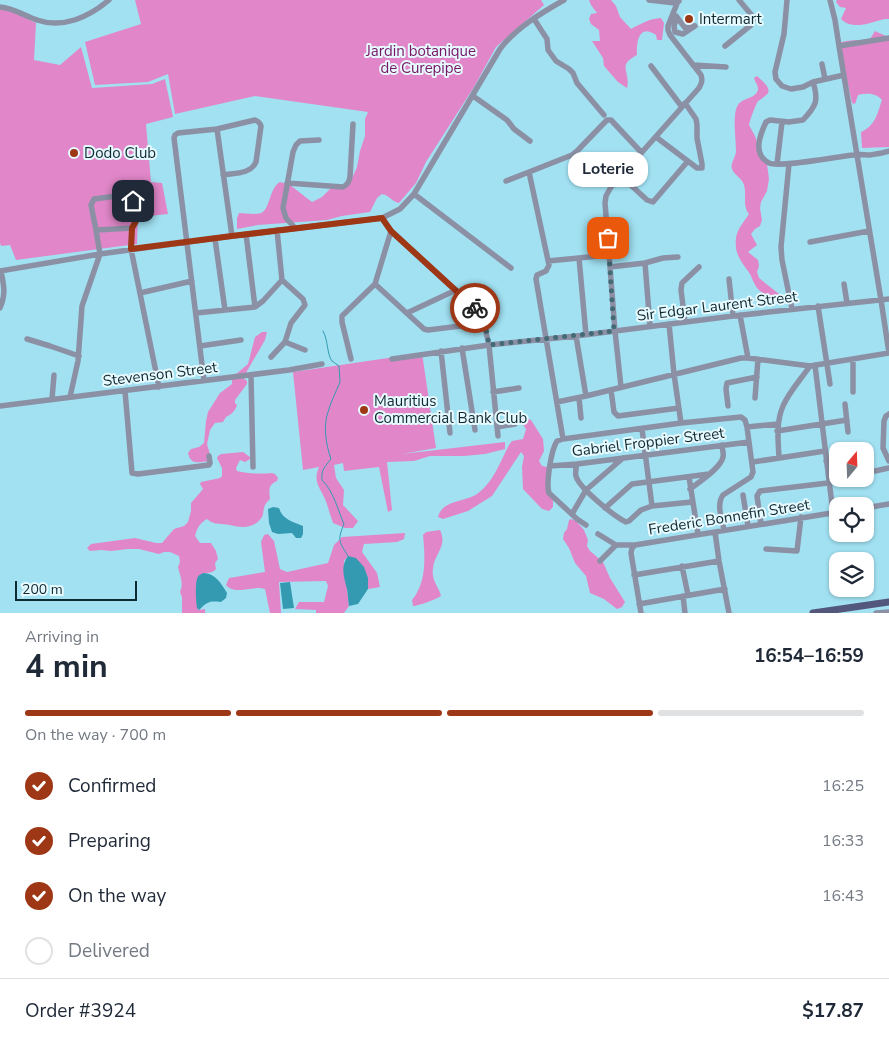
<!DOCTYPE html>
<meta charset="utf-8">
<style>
body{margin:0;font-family:"Nunito Sans",sans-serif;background:#f6f6f7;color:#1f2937;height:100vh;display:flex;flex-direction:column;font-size:19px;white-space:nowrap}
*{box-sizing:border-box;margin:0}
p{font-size:16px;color:#747a83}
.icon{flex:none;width:28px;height:28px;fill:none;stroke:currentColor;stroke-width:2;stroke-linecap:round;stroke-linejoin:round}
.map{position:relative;height:613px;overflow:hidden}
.sheet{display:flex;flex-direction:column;background:#fff;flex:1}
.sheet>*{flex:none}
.needle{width:32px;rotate:19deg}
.controls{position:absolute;left:829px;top:442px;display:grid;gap:10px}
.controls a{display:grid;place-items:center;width:45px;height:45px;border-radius:10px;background:#fff;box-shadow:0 1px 4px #0004;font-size:25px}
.scale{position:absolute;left:15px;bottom:12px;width:122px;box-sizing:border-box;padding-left:5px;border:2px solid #102a31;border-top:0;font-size:14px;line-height:18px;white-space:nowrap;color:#102a31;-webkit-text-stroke:4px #e7faff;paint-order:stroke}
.pin{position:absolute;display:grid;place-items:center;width:42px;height:42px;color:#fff;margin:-21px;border-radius:10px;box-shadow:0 2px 8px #0006}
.courier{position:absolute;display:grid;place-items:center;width:50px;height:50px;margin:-25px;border:4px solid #9e3715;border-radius:50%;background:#fff;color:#222;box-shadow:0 1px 6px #0007}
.bubble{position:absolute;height:35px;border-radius:15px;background:#fff;box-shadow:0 1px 4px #0004;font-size:16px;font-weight:700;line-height:35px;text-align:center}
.overview em{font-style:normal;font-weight:700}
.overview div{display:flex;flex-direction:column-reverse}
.overview{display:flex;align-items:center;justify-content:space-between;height:85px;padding:0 25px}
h1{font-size:32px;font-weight:700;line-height:38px}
.bar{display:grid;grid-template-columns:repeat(4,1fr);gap:8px 5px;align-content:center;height:60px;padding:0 25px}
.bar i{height:6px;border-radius:4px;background:#e0e1e3}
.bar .current{background:#9e3715}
.bar p{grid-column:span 4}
.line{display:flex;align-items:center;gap:12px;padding:0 25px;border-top:1px solid #e0e1e3}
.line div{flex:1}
ol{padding:0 25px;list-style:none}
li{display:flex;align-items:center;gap:15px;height:55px}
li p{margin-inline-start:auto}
li .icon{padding:5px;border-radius:50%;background:#9e3715;color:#fff;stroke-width:4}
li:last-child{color:#747a83}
li i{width:28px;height:28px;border:2px solid #e0e1e3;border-radius:50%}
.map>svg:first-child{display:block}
</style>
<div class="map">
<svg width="889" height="613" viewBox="0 0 889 613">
<rect width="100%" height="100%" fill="#a1e1f2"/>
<!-- green -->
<path fill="#e187c9" d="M135,0H541L544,5L496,47L474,87L426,162L416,183L399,203C392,202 389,195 382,194L377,198L370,212L342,216L327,220L258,225L237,229V218L239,213C245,213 255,215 261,213C270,210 269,188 280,182L290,185L312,202L322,197L330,189L346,187L350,183L357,167L360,151L365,136V119L368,112L255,96L175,114L168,74L148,82L95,85L85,42L141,24Z
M589,0H611L616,6L620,17L631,29C642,23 649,19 661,18L664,23L662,40H657L656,35C639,23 636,42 637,55C616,66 631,71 627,88L618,82L604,66L603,58L592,41H600L599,30L591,24L589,19L591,14L597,13L591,5Z
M837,0H889V19H885C871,22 853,31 841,19L846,8L840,7L836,2Z
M0,10H10L36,23L34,60L60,65L81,47L92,88L152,84L165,79L173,117L146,124L151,182L162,183L168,214L138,217L137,244L16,260L10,245L1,246L0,243Z
M875,31L886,36H889V147L862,148L861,132C876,125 877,114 882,100C876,93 866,93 858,95L855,104L852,103L839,43C850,39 859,41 870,39Z
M757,76C761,80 771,87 768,93C766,96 761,99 758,101C755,106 750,120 749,125L755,136L758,145L767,164L769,179L767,191L761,202L760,208L762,220L760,226L755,229L751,234L757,245L748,252L758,260L759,266L757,272L759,278L784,298L785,304C779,303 765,295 760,291C755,287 753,280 750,274C742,262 734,255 736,238C737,229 744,222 749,214C742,205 747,195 744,185C742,178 735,176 732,169C730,163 736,157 736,151C736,140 732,113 738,105C743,97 757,99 758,89C758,85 755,82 754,78Z
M262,332H267L265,340L243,378L247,381V384L235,400V403L237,405C235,411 232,414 226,417L223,422L215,423L210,430L207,444L211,458L210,461C199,462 191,466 188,453L191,449L199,447L204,443L206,421L208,412L220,393L232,384V380L235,375L248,364L255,337Z
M422,353L436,448L402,454L505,442V449L485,454L464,456H430L414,461L387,462L392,510L388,512L379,467L344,471L343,463L334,465L336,478L344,490L343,505L358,521L353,528H345L333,523C330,515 328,506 325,499C319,486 313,482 319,467L303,470L293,372Z
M521,415L531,420L543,439L544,451L539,461L542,466L547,467L549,490L553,501V507L549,511L542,509L523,489L522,467L524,456L521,452L492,496L468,511L443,519L438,517C442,500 465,502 477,494C493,483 500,462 509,445L512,441L523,439L526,429L520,420Z
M243,452L250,457V459L245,462L240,460L236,468L237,471C248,474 260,474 272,473L275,474L278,478L277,481C268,485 269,490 270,499C268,501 266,503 265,505C263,509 264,513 262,517C254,529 242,528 230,525C221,523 215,526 207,519C200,523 197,528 195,536L200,543H211L216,551L218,559L215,563L216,569C213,573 208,573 203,573L197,608L199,610L205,609V613H182V597L180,592C184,583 180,576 178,567L180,562L179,556L170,552H164L159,554L139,549H128L111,551L101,550L90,551L87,548L91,544L135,538L156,543H162L174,529L184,526L188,522L191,511V503L203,489L200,484L201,482L220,478L222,476V468L217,458L218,456L221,454Z
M571,519L576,521L584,530L588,540L587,546L590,551L603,562L610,578L625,602L622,607L617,609L604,599L590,593L586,576L575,563L569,548L563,539L564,533L567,529L569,520Z
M440,530C448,547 434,553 433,569C431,580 439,587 441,596C437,599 418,606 413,606L412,600C427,582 425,557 423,535L426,532Z
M405,533L404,539L397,542L364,544L362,552L377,573L380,587L368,589V578L356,559L348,556L344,561L349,606L344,613H316V610L295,609L299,602H324L328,586L326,581L279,582L281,613H270L265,589C252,585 235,596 226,585L229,578L265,572L261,542L264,535L268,534L274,541L280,569L287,572L328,563L334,545L342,537Z"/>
<!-- water -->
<path fill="#339ab2" d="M273,507L279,508C282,519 293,522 303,526V534L301,538H296L292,533L278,534L272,532L269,523L268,509Z
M348,556L356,558L364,567L368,578V589L358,604L349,606C348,600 348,594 347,589C344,577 340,567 348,556Z
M203,573C215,573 221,583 227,593L226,598L221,602C210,601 208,601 199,610L197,608C196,602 195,584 197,579C198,575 200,575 203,573Z
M290,582L294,608L283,609L280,583Z"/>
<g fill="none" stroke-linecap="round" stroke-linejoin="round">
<!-- stream -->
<path stroke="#339ab2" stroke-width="1" d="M323,331C328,339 327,355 332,361C334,363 337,364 339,366L340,382C336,392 331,401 328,412C323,426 326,445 331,459C325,467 321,469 322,480C334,492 337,508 344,524C337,541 339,541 348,556"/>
<!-- minor -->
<path stroke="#8c90a5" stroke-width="5.5" d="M649,0L675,3L679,1
M787,0L784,34L775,72L776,79L782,86L791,89L803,87L813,82L844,75
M830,0L835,20L839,46L881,300L889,353
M0,7C14,8 24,16 37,20C63,29 89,17 109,0
M676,16L686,29L692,25
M677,17L674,26L675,32L683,34L695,26
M534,19L547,39L548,50L556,61L569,69L573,73L577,83L604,115
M725,46L751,25L754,18L739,0
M839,46L889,38
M822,64L825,79
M693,65L726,67
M651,66L682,107
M813,82C819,101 816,106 803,120L789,122L770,120L766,122C760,135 752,154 769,163C780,168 839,156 854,155C859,154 865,155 870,155C876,154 883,153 889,151
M473,96L507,120L514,129L530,141
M217,129L232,236
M656,137L697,168H702V164L697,138V125L696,119L685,103
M777,164L782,122
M789,164L781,247L782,260L792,309
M621,176L647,200L653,202L688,161
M506,181L529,172
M287,183L343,187C348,184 349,182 350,177L353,124
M414,194L511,268
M382,218L391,231L482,315L489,345L498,436
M295,228L286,218L283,208L293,152L296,145L300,141L319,140
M96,230L132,228
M246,234L255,307
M215,239L225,310
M810,242L869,231
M579,258L586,335
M548,261L609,255
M645,263L650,326
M610,267L645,263L663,258L678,257
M0,271L100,254L232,236L382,218L400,209L414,194L500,49C516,28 541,13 564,0
M729,279L733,316
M375,284L424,329L428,330L485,323
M844,284L847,303
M140,293L192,281
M818,306L830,384
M0,308C6,294 4,286 1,271
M196,313L255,307L263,301L282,280L277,230
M407,313L456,290
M740,315L748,358
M685,322L681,290L682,283L699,267
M669,324L674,374L681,423
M576,336L586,396
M27,339L50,346L79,356
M285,342L305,350
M200,346L241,340
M462,348L475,430
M441,351L450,433
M271,357L285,342L291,323L305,305L303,299L282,280
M351,359L342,322V316L375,284L391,231
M392,359L489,345L576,336L733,316L889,299
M853,359V392
M815,365L833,513
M251,375L253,467
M204,381L174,138L175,135L178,133L217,129L255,120C258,121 260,123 261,126L256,162C251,174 235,173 223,175
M621,387L615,331L605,203L606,196L611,187L699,88C701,84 703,81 701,75L670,35L668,30V26L678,1
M611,390L614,412L618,416L679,408
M125,391L132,473L138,474L209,465L210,463L209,456
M493,392L519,388
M70,397L78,361L82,306L100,254L96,230L91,205L94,199L124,195L131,198L133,201L136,221L132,228L131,249L159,387
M579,398L581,418
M755,398L758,359
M52,399L54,375
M557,402L586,396L741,358H748L810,366L889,353
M845,404L848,432
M0,406L289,370L322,364
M728,406L726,389L727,383L757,377
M889,414L886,416L884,421L883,448L889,461
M497,427L515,424
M747,427L778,424
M642,429L652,506
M777,431L847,420
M563,439L536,279L537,275L546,271L549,265L529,172L572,155L578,150L607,120H611L641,152
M857,451L859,450
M779,457C778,440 776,422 783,406C789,392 801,379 810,366
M826,461L838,457
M753,462L825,451
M577,464C576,468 575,473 576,476C578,487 615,517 626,522L629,521L641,510L652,506L692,502
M550,466L577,464L749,442
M875,471L889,468
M689,477L698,534
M690,489C699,482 721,468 723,457C724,453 722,449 722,445
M743,495L748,526
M605,508L632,484L709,474
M865,508L889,504
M572,514L586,490L623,458
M761,524L757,496L760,491L828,483
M586,525L577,519L549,493C546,483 551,450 557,441L563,439L681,423L741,417L745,420L747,427L753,472L751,477L723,495C716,505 722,519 724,530
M715,532L719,561L729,613
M598,534L616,545
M766,549L797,551L801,517
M600,561L616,545H635
M682,566L688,595
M634,575L719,561
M683,596L685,613
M639,604L725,589
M641,613L631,553L632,548L635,545L838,512
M876,613L889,612"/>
<!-- major -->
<path stroke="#52577b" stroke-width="7" d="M813,613L889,602"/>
</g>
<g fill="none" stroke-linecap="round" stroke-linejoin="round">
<!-- done -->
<path stroke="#436a75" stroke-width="5" stroke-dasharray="0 9" d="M475,308L482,315L484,318L489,345L614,331L608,238"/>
<!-- route -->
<path stroke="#9e3715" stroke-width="6" d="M133,201L136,221L132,228L131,249L232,236L382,218L391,231L475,308"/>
</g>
<!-- markers -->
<g fill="#9e3715" stroke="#e7faff" stroke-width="2">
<circle cx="689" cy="19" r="5"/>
<circle cx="74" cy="153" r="5"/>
<circle cx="364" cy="410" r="5"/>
</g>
<g text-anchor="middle" stroke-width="4" stroke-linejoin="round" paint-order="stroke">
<!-- poi labels -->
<g font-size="15" fill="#102a31" stroke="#e7faff" text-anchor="start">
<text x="699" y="24">Intermart</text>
<text x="84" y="158">Dodo Club</text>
<text x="374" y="406">Mauritius<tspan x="374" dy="17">Commercial Bank Club</tspan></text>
</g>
<!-- park labels -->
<g font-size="15" fill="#771664" stroke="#e7faff">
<text x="421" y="56">Jardin botanique<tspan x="421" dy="17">de Curepipe</tspan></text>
</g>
<!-- street labels -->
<g font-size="15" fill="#102a31" stroke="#e7faff">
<text transform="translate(717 306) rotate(-7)" y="5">Sir Edgar Laurent Street</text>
<text transform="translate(160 374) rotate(-7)" y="5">Stevenson Street</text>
<text transform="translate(648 442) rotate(-7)" y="5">Gabriel Froppier Street</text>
<text transform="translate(729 517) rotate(-9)" y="5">Frederic Bonnefin Street</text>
</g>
</g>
</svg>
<div class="controls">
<a><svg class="needle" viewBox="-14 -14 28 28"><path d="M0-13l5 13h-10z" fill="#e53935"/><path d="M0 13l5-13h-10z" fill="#747a83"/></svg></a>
<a><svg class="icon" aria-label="locate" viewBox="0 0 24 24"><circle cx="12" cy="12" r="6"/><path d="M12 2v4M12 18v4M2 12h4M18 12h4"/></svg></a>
<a><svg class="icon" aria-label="layers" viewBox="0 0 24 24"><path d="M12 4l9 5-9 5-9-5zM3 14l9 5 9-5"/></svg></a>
</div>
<div class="scale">200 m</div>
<div class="pin" style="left:608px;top:238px;background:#ea580c"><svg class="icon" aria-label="bag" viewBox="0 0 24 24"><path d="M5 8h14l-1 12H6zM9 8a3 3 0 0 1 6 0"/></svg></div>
<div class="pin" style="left:133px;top:201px;background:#1f2937"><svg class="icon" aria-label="home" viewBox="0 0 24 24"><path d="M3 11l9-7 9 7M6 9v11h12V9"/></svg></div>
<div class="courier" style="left:475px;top:308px"><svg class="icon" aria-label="bike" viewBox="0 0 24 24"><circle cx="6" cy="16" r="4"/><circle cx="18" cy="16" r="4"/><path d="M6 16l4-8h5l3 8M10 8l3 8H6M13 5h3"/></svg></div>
<div class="bubble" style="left:568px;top:152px;width:80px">Loterie</div>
</div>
<section class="sheet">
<div class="overview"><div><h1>4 min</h1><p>Arriving in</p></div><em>16:54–16:59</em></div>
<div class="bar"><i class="current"></i><i class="current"></i><i class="current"></i><i></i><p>On the way · 700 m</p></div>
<ol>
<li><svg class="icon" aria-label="check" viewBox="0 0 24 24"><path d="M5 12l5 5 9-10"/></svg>Confirmed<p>16:25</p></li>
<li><svg class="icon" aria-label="check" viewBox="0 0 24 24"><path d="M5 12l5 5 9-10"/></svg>Preparing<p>16:33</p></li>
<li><svg class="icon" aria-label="check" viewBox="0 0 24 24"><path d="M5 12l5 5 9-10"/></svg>On the way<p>16:43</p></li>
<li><i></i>Delivered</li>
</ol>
<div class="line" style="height:65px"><div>Order #3924</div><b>$17.87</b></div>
</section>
